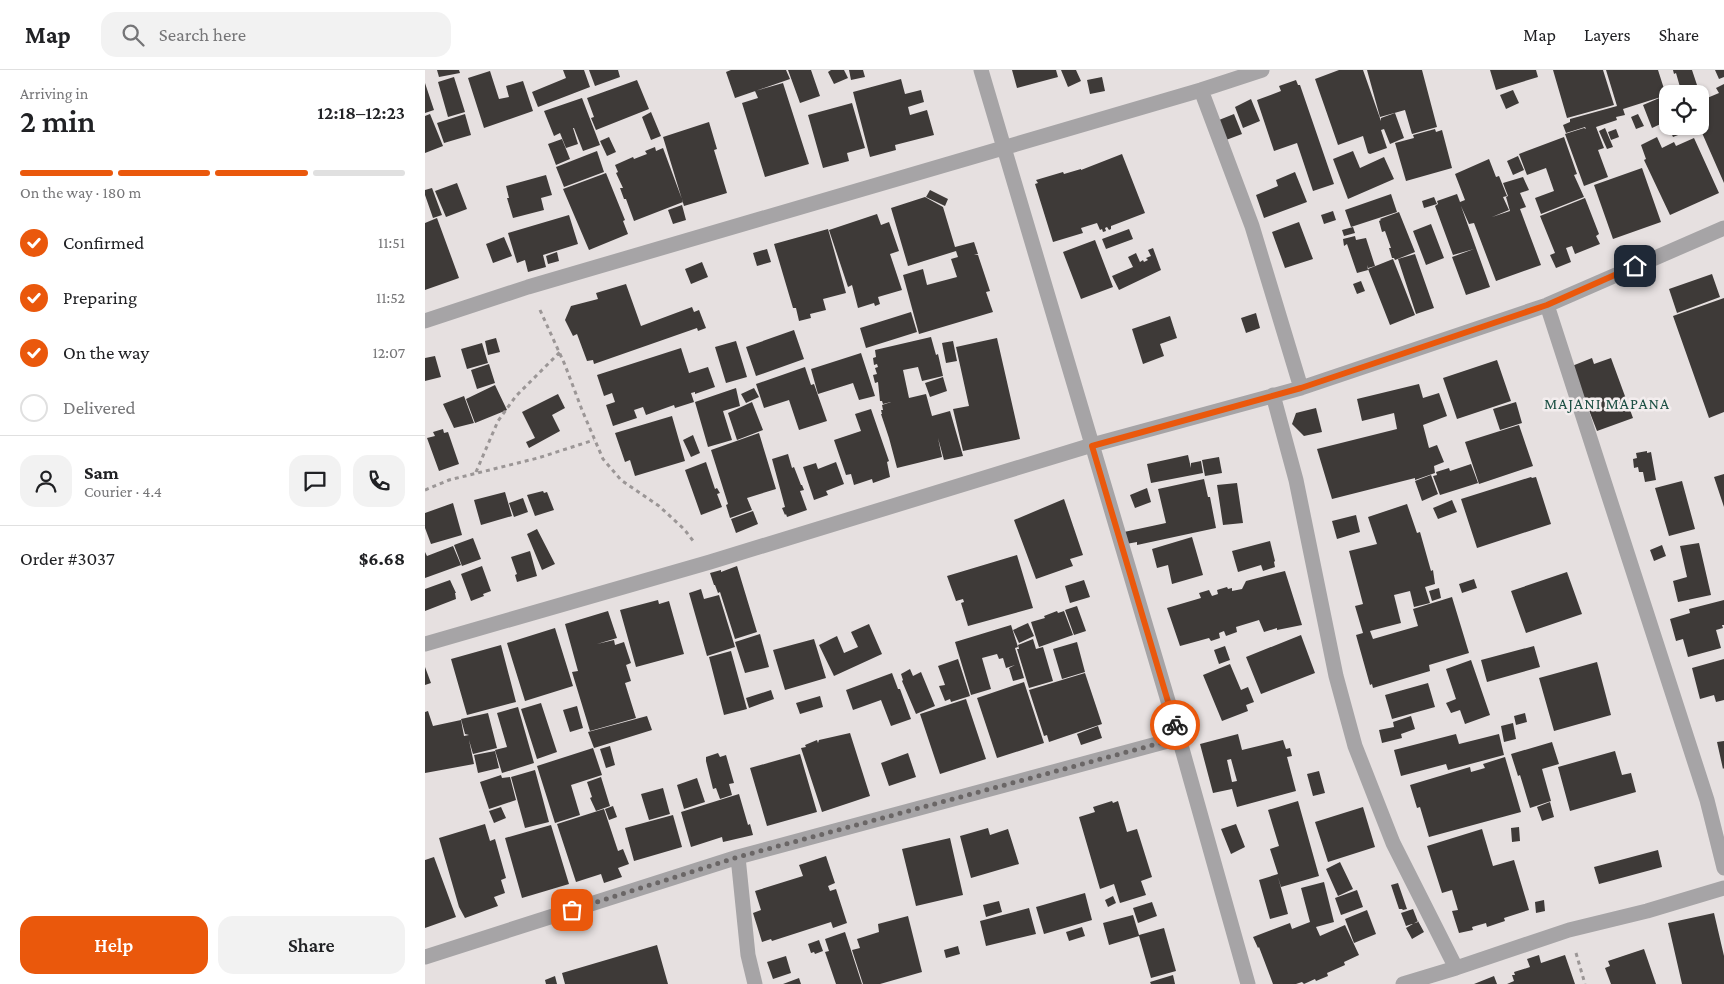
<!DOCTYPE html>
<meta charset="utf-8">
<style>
body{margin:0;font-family:"Crimson Pro",serif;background:#f2f2f2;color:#202124;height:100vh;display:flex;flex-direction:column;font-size:19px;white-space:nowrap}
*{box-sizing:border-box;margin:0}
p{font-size:16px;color:#757577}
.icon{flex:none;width:28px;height:28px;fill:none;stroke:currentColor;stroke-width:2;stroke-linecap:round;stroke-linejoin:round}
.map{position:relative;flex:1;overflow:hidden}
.details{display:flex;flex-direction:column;background:#fff;width:425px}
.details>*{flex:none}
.buttons{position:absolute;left:1234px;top:15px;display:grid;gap:10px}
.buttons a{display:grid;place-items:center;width:50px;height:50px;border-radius:10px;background:#fff;box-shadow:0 1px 4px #0004;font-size:25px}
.pin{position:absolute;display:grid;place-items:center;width:42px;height:42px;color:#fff;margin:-21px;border-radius:10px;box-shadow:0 2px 8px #0006}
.courier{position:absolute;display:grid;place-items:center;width:50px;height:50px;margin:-25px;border:4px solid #ea580c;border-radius:50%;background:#fff;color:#222;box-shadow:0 1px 6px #0007}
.overview em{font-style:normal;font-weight:600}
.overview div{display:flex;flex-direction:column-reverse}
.overview{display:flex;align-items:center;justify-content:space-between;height:85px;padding:0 20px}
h1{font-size:32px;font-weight:600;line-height:38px}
.bar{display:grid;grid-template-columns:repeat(4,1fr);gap:8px 5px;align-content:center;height:60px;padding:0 20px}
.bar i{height:6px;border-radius:4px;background:#e0e0e0}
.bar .active{background:#ea580c}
.bar p{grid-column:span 4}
.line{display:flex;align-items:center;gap:12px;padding:0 20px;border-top:1px solid #e0e0e0}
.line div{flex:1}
.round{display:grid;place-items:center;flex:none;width:52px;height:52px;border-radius:15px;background:#f2f2f2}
ol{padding:0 20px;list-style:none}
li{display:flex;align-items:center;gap:15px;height:55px}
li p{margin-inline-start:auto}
li .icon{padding:5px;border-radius:50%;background:#ea580c;color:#fff;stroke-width:4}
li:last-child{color:#757577}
li i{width:28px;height:28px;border:2px solid #e0e0e0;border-radius:50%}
.action{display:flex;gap:10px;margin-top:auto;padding:10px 20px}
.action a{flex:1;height:58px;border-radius:15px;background:#ea580c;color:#fff;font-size:20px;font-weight:600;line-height:58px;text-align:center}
.action a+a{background:#f2f2f2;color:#202124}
header{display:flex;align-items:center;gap:30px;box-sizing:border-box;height:70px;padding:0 25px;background:#fff;border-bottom:1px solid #e0e0e0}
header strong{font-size:24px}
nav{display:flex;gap:28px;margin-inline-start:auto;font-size:18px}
.search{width:350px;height:45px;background:#f2f2f2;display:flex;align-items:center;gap:12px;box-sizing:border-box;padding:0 18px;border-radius:15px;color:#757577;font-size:19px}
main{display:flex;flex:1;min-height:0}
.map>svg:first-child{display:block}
</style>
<header>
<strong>Map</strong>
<div class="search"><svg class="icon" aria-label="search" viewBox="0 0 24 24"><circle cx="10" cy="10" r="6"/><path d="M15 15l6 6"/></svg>Search here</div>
<nav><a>Map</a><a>Layers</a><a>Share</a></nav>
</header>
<main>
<section class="details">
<div class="overview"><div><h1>2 min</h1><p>Arriving in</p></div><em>12:18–12:23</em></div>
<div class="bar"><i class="active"></i><i class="active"></i><i class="active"></i><i></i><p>On the way · 180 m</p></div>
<ol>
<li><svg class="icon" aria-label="check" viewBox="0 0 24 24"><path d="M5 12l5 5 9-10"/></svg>Confirmed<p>11:51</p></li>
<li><svg class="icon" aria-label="check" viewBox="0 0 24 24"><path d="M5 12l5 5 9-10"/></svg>Preparing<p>11:52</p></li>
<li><svg class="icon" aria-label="check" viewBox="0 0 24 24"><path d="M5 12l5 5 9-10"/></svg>On the way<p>12:07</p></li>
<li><i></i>Delivered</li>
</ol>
<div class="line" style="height:90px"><a class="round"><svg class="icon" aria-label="person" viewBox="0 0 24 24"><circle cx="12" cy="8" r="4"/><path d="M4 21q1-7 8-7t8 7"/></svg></a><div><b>Sam</b><p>Courier · 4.4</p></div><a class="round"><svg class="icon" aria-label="chat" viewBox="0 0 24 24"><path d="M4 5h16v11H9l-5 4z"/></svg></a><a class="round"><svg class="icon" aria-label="phone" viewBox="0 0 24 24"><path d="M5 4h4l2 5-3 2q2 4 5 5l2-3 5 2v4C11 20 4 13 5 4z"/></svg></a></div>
<div class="line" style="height:65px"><div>Order #3037</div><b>$6.68</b></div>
<div class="action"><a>Help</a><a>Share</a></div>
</section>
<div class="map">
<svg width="1299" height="914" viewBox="0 0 1299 914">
<rect width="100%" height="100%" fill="#e6e0e0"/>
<!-- building -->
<path fill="#3e3a38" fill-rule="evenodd" d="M12,0H34L35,3L14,7Z
M138,0H159L165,17L113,37L107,22L141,8Z
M164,0H193L195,7L170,16Z
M306,0H361L365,9L310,28L301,2Z
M363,0H386L395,26L375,33Z
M406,0H419L423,8L409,14L403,2Z
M424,0H438L440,7L426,10Z
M587,0H631L633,7L592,18Z
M636,0H651L656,11L643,17Z
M914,0H938L956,51V48L970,43L979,68L965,74L959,59L956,60L962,78L945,84L943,83L938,66L913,75L890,9Z
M942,0H997L1012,57L987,64L980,40L955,47Z
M1065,0H1111L1113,7L1071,20Z
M1128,0H1178L1189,35L1142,48Z
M1181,0H1233L1241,25L1242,24V51L1227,58L1218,35L1239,26L1198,39L1200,45L1191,47L1192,50L1171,57L1179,78L1173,80L1183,107L1159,116L1140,64L1159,58L1161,59L1160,57L1141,63L1138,55L1145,52V49L1192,36Z
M1248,0H1267L1274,21L1257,24L1251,3L1249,4Z
M1290,0H1299V7L1294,9Z
M65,1L74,29L84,27L81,16L98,11L108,41L59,58L43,8Z
M29,7L40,42L23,47L13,12Z
M677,7L680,21L665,24L662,10Z
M476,9L480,24L496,20L499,32L483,37L485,45L502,40L509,65L470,75L471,80L445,87L428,22Z
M212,10L224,39L171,60L166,48L169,47L162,28Z
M871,10L873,15H875L909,114L888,121L872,73L849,81L832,30L856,21L854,16Z
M0,13L9,40L0,43Z
M358,13L384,94L340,107L317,33L333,28L330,21Z
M1299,14V113L1274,56L1275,31L1294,23L1291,18Z
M1088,20L1094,33L1081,39L1075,25Z
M157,28L175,75L158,81L149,58H148L153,74L141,78L135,63L129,66L119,41Z
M826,29L835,51L818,58L810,37Z
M427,33L440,78L422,83L424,91L398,98L383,45Z
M226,42L236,66L226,70L217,47Z
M5,44L18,76L0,83V46Z
M40,44L46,65L19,73L12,53Z
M809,44L817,64L801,70L794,50Z
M1213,44L1219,56L1211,59L1206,47Z
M284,52L292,79L289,80L302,123L259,136L238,67Z
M1243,56H1270L1271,58L1248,67Z
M1180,58L1188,77L1182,79L1174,61Z
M1010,59L1011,62L1017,60L1027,98L981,111L970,73L989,68L988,65Z
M1191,59L1194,67L1186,70L1183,62Z
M184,67L191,82L182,86L175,71Z
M1139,67L1152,104L1149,105L1159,127L1116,144L1110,128L1129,121L1121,98L1102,105L1094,84Z
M1232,67L1237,78L1249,72L1251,76L1269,68L1294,123L1245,145L1219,90L1221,89L1216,75Z
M137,69L145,89L131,95L123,74Z
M230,77L231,81L238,78L258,132L209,151L201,129H199L195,118H198L191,103L193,102L190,95L208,87L209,89L222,84L220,81Z
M172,81L179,102L139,117L131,97Z
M928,81L935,98L959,87L969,109L923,129L908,89Z
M697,84L720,143L686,156V159L684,160L682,157L680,158L681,161L678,162L677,159L675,160L672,153L656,158L658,163L628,172L610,114L613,113L611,110L638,102L639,104L656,99V100Z
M1093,86L1099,100L1088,105L1082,91Z
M1064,89L1071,107L1074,106L1082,126L1078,127L1084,140L1067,147L1085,141L1081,127L1083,126L1078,113L1098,107L1104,120L1095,123L1101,137L1095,139L1116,195L1071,211L1049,153L1044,154L1036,136L1065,217L1041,225L1027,187L1049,179L1028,185L1010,136L1013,134L1012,131L1032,124L1035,132L1040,130L1030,104Z
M1217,98L1236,152L1188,169L1169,115Z
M870,102L882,132L839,148L831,125L853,116L851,110Z
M181,103L200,150L198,151L203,164L164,180L138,119Z
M121,105L127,125L116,128L119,140L88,148L82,128H84L81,116Z
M32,113L42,139L21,147L10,121Z
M7,118L17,145L8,148L0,125V120Z
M505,120L523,129L520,136L501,127Z
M966,124L972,142L926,157L920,140Z
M500,127L518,137L530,177L549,172L553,184L549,185H553L565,221L561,222L568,242L494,264L478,205L498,199L502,215L532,207L526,189L533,187L531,181L483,196L466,138Z
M1009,127L1012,134L999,138L997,131Z
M1160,128L1174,164L1171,166L1175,174L1150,184L1147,176L1141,178L1146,192L1131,198L1125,185L1130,183L1115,146Z
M257,135L261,150L248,154L243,140Z
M908,141L911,150L899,154L896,145Z
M974,142L990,182L970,190L969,188H967L964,178H966L960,161L957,162L954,151L956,150L955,149Z
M452,144L456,155L464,152L474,181L465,184L477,220L453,227L455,234L450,236L449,233L433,238L427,215L423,217L404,160Z
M144,145L153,174L118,185L121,197L103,202L100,190L92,193L83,163Z
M12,148L34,208L0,220V153Z
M874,152L888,189L860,198L847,162Z
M1006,154L1019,188L1001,195L988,161Z
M928,157L930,163L919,166L917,160Z
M403,159L421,223L398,229L401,240L385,244L386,248L374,251L371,238H368L349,174Z
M704,159L708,169L681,179L677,169Z
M930,166L931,170L941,168L950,196L943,198L942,195L943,200L932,203L922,174L919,176L918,169Z
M79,167L87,186L68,193L61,174Z
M670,170L688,217L656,229L638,182Z
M728,178L736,200L694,220L687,206L708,197L703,187L711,183L715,192L718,190L719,192L723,190L721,188L726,186L723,180Z
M342,179L346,192L332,196L328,183Z
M132,182L134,191L123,194L121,186Z
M990,184L1009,238L991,244L973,189Z
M968,189L990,245L965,255L943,199Z
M277,192L283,207L266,214L260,199Z
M1287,204L1295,227L1252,243L1244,219Z
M936,211L940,221L932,224L928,214Z
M201,214L216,256L267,237L269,242L274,240L281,258L273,261L272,258L169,294L168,290L162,291L152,264L148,266L140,250L146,236L173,229L171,223Z
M1299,228V342L1284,348L1248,246Z
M486,242L492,262L441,278L435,258Z
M831,243L835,258L821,263L816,248Z
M745,246L752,268L735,274L739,286L718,294L707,259Z
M369,260L379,289L331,306L321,277Z
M506,267L511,285L513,284L518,306L497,311L493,297L478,300L484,328L501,324L507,346L525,341L538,386L519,390L513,368L517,387L472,398L464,368L456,344H457L456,340H458L457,335L466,332L458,334L457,331H455L453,312L450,313L448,305L452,304L450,298L453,297L452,294L449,295L448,288L451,287L450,280Z
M71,268L75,282L63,285L60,271Z
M572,268L595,369L538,381L528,339L544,336L531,277Z
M311,271L322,307L301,313L290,277Z
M528,271L532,291L521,293L517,273Z
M57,273L63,293L42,299L36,279Z
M256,278L264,303L283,297L290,317L270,324V322L266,323L269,332L250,338L249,335L221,345L218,337L209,340L212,348L188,356L181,335L190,332L187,323L179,326L172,305Z
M436,283L450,326L434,330L428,313L393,324L386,299Z
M10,286L16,307L0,311V288Z
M1167,288L1169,294L1186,288L1208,348L1172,361L1147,296Z
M1072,290L1086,331L1032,349L1018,308Z
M64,294L70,313L52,319L46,300Z
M380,297L386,315L389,314L402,351L374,360L364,330L339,338L331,314Z
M518,307L522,321L505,327L500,313Z
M994,314L998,328L1014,323L1022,346L998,355L1004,378L1012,375L1019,392L1009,396L1010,403L990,410V408L907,429L892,379L972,359L969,343L937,351L932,329Z
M70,315L82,340L50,353L41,329Z
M311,318L315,336L298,341L307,370L283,377L270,332Z
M329,318L334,327L321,333L316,324Z
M133,324L140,338L127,345L135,361L104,378L101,372L110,368L97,342Z
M39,326L49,353L29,358L18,334Z
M327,332L338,360L312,370L303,343Z
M1091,332L1097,353L1075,360L1068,339Z
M891,338L897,362L879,366L867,354L871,343Z
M446,339L464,391L462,392L465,407L448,413L447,409L429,415L426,404L421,405L409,370L436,361L430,344Z
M247,346L260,391L210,406L205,390L200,392L190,363Z
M1094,355L1108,396L1054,414L1040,372Z
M18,359L19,363L23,362L34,394L14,401L2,368L10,366L8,362Z
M334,363L351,419L322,428L327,440L305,448L301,435L303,434L286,380Z
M268,365L275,383L266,387L258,370Z
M1222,381V383L1226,382L1231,410L1220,412L1218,402H1214L1213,397L1209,398L1208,389L1212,388L1211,383Z
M363,384L367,398L369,397L376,415H377L379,420L375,421L382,440L362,447L361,444L360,445L357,438L360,437L347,389Z
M763,385L766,398V393L776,391L778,403L726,413L722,394Z
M794,387L797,403L780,406L777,390Z
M281,392L290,419L292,418L295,423L292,424L297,437L276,445L260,400Z
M411,392L419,414L401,421L403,425L389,430L378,397L391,393L393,399Z
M1046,394L1053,413L1015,425L1008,406L1012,405L1011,402L1024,398L1025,401Z
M1299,404V437L1289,407Z
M1006,405L1013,424L997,431L990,411Z
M1106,407L1107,408L1111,407L1126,454L1052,478L1036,429Z
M779,409L783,427H785L791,458L712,475V472L701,474L699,462L741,453L733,419Z
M1257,411L1270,459L1244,466L1230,418Z
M812,413L818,453L798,455L792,415Z
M722,418L726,432L710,438L705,425Z
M118,421L119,423L122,422L129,440L110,446L102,425Z
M80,422L87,446L56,455L49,430Z
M98,428L103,442L89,447L84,433Z
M639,429L658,485L645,489L648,496L611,509L589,450Z
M1027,430L1032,442L1013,449L1008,438Z
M28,433L37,465L6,474L0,458V443Z
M982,434L992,463L995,462L1006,501L1008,500L1010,514L1000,517L1005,533L989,537L985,521L969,525L976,553L945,561L948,569L993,556L988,539L1027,527L1044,583L1004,595L1005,601L948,618L947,614L945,615L931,565L938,563L930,536L938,534L924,481L952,474L943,447Z
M328,441L333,454L311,463L306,449Z
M931,445L935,462L912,469L907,451Z
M112,459L130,494L117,500L102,464Z
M767,467L778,505L747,514L743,495L732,498L727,479Z
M48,468L56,489L37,496L29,475Z
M845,471L850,491L849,492L850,497L838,501L836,495L813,502L807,481Z
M1274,473L1286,525L1253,532L1248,511L1262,507L1255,476Z
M1237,475L1241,486L1229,491L1225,480Z
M28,476L36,495L0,508V482L2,486Z
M105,481L112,506L92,512L90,505L92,504L86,487Z
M592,485L608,538L543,556L536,533L539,532L538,529L531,531L522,506Z
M57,496L66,521L58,524L59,526L46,531L36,504Z
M312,496L332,562L310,569L295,522L293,523L290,515H289L285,503L296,500V502Z
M860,501L877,555L852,560V558L839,562L834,550L811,557L812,562L801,566L799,561L794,563L795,568L786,571L784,568L755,576L742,538L776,528L774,523L784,520L787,526L793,524L792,520L802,517L803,519L807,518V521L817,519L821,511Z
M1142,502L1157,544L1101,563L1086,521Z
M1049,509L1052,518L1037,523L1034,514Z
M25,510L31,523H30L31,529L0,541V519Z
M659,510L665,527L645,533L640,516Z
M1014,518L1016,528L1007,531L1004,521Z
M276,519L279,529L294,525L310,577L282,586L264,523Z
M233,530L234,534L244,531L259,584L211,597L195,540Z
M1299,530V555H1297L1298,558L1291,560L1296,578L1263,587L1258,569L1251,571L1245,549L1265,543L1264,539Z
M652,536L661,561L649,565L640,540Z
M183,541L192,568L172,574L189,570L190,575L199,572L206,593L201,595L206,611L200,613L211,648L165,661L147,602L153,601L140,554Z
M632,541L633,543L639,541L648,565L614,577L606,552L620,548L619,546Z
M603,553L609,566L594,573L588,560Z
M444,554L457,584L409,606L394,575L412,566L419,583L433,577L426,562Z
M586,555L593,577L590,578L599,608L588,611L584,598L590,595L581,598L578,588L574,589L572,584L557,588L566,619L546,625L530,572Z
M130,558L148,616L100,631L82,573Z
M335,564L344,597L320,603L310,572Z
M876,565L890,603L836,624L821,587Z
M389,569L401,608L360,620L348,580Z
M608,569L611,579L618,577L628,611L604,618L592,579H594L593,575Z
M652,572L660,602L637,609L628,579Z
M76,575L91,632L42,645L26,589Z
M800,576L805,590L794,594L789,580Z
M1109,576L1115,597L1062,612L1056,590Z
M306,581L322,639L299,645L284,587Z
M533,589L545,626L526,632L525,629L520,631L514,616L520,615L513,596Z
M1299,589V630L1291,632L1289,625L1275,629L1267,598Z
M1046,590L1065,645L1040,654L1035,640L1026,643L1021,633L1031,629L1021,599Z
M1172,592L1186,645L1129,661L1114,608Z
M805,594L816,620L823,617L829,632L821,635L823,641L797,651L778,605Z
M0,597L6,613L0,615Z
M485,599L488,606L496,602L510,636L491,644L477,611L478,610L476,604Z
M467,603L473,619H475L486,649L466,656L456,630L428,640L421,620Z
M660,603L677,654L624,672L622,665L619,666L604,620Z
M599,612L619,673L572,688L552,628Z
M1003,613L1010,637L967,649L960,625Z
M346,620L349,629L324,638L321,628Z
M395,626L398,637L375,644L371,633Z
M541,629L561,689L515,704L495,644Z
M116,633L132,682L112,689L96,639Z
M152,636L158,658L145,662L138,640Z
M93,637L109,693L77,703L70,680L82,677L72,643Z
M3,641L8,656L36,650L39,666L44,665L40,664L36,649L63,643L72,678L48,684L44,670L49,694L0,703V642Z
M1100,643L1102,652L1091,655L1089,646Z
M222,646L227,660L169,678L163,662Z
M986,646L990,659L976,664L977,668L957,673L954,660L969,657L968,652Z
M1088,653L1091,669L1079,672L1076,656Z
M673,656L677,668L656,675L652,664Z
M425,663L445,726L397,742L376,678L381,677L380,675L392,670L393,673L394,670Z
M813,664L817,680L858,670L861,679L865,678L867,686L862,687L871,721L812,737L807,719L788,723L775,674ZM806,689L812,711L807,712L802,690Z
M1031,664L1034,674L1074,664L1079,685L1023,700L1021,694L976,706L969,680Z
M1299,671V698L1298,699L1292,672Z
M1127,672L1134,694L1117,699L1126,731L1105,738L1095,705L1093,706L1086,684Z
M185,676L190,695L181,698L175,679Z
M168,678L177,705L146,715L155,745L130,753L112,696Z
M70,681L74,698L53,703L49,685Z
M1190,681L1197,705L1206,703L1211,722L1145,741L1133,697Z
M293,683L295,687L301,685L309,713L304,714L307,725L295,729L291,718L288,719L281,691V687Z
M483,683L491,707L464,716L456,693Z
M375,684L392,742L342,756L325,698Z
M1080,687L1096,742L1004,767L995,737L992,738L985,715L1045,697L1046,702L1060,698L1058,694Z
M110,700L124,752L100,758L86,707Z
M894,701L900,723L888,726L882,704Z
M76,705L77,708L85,707L91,730L64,739L55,712Z
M176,707L185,736L171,741L165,728L167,727L162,712Z
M272,708L280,732L259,739L252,715Z
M238,718L245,744L224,750L216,724Z
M314,724L323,755L325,754L328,765L298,772L297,767L266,777L256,742Z
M687,731L688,733L693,731L702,762L712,759L727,807L716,811L721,825L695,833L689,814L675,819L654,747L670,742L668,737Z
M873,731L894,806L856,817L853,807L863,844L845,849L834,810L853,804L845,779L854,776L843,740Z
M1125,732L1129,747L1117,751L1112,737Z
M188,736L192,747L184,750L180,739Z
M76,737L81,748L69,753L64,741Z
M938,737L950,777L903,792L890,752Z
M179,739L193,781L198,779L204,794L193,798L197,807L179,813L176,804L151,812L132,754Z
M248,745L257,777L209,791L200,758Z
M60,754L65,771L70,769L81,808L76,810L80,823L69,827L73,836L40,848L34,837L14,768Z
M811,754L820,777L806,784L796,759Z
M126,755L144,814L97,828L80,768Z
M1094,757L1095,771L1087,772L1086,758Z
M563,758L565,765L583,759L594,794L546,808L535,766Z
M1057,759L1068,796L1089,790L1104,840L1079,848L1080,851L1062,857L1061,853L1047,857L1048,860L1034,863L1027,841L1033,840L1027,820L1017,823L1002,776Z
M525,768L538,825L491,836L477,779Z
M1233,780L1237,797L1174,814L1169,797Z
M401,786L410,813L403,816L405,821L411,819L422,853L408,858L406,852L347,871L346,869L337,872L328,843L336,840L330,821L378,806L374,795Z
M9,787L31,847L0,858V790Z
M915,792L928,819L913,826L901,799Z
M899,812L909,852L891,857L895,866L920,855L934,885L919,892L920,895L902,903L903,906L891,911L890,909L879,914L877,912L871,914H848L834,877L833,878L828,867L865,853L867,859L885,852L876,818Z
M973,813L982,839L978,840L977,839H974L966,815Z
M932,820L938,837L916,845L910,828Z
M660,823L667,850L619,864L611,837Z
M688,826L691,833L683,837L680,830Z
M1119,830L1120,841L1111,843L1110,832Z
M574,831L577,842L561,847L558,835Z
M727,832L732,846L713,853L708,838Z
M604,838L611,864L561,876L555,851Z
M988,839L993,852L981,856L976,843Z
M942,840L951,864L929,873L920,849Z
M1289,843L1299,886V914H1257L1243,853Z
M708,845L714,865L739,858L751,901L726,908L714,866L684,875L678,853Z
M483,846L497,902L455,914H438L427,880L435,878L432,869L454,862L453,854Z
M993,851L999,862L987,869L981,858Z
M657,857L660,866L644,871L641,862Z
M420,862L437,914H411L400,882L404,881L400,869Z
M394,870L398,881L390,884L389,882L386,883L383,874Z
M232,875L243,914H140L137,903Z
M533,876L535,884L521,888L519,880Z
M1219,879L1231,914H1186L1180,898L1185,896L1183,891Z
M1114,885L1116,893L1140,885L1150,914H1082L1089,911L1087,905H1090L1089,902L1105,897L1102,889Z
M361,886L366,903L348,909L342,892Z
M748,905L750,914H726L725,912Z
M130,906L132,914H121L120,910Z
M1069,906L1072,914H1049Z
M374,908L376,914H358Z"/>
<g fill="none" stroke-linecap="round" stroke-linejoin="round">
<!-- path -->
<path stroke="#9b9696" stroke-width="3" stroke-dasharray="4 4" stroke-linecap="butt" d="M115,240L140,295L157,340L178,389L196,410L234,436L259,459L269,472
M51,402L73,351L91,326L135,282
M0,420L24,410L113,388L169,370
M1151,883L1160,914"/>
<!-- street -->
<path stroke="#a6a4a6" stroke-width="15" d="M556,0L754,668L823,914
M776,20L827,156L876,318
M1122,235L1282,730L1299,798
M0,251L103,217L776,20L837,0
M848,325L871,410L911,606L930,676L968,773L1031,898
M0,574L285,492L667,375L876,318L1122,235L1299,158
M313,787L323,885L330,914
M0,887L313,787L754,668
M978,914L1031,898L1144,860L1222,841L1299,818"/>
</g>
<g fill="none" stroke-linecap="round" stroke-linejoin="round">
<!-- done -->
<path stroke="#6a6666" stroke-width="5" stroke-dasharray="0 9" d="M147,840L313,787L754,668L750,655"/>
<!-- route -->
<path stroke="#ea580c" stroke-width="6" d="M750,655L667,376L876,318L1122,235L1210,196"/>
</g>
<g text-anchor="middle" stroke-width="5" stroke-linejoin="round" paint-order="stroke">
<!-- quarter labels -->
<g font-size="16" letter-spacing="1" fill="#1c5044" stroke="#f3edee">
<text x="1182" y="339">MAJANI MAPANA</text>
</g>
</g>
</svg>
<div class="buttons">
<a><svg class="icon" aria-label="locate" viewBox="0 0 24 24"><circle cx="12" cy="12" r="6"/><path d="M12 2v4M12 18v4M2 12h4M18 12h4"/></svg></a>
</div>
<div class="pin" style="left:147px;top:840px;background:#ea580c"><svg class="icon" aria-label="bag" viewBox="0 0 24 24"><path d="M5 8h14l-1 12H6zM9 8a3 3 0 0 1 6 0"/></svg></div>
<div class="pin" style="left:1210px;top:196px;background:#1f2937"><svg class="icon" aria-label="home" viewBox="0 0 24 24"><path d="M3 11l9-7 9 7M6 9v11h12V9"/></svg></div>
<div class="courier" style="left:750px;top:655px"><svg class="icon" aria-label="bike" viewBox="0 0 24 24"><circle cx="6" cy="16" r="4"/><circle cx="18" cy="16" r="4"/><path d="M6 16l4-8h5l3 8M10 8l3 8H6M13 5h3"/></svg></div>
</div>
</main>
